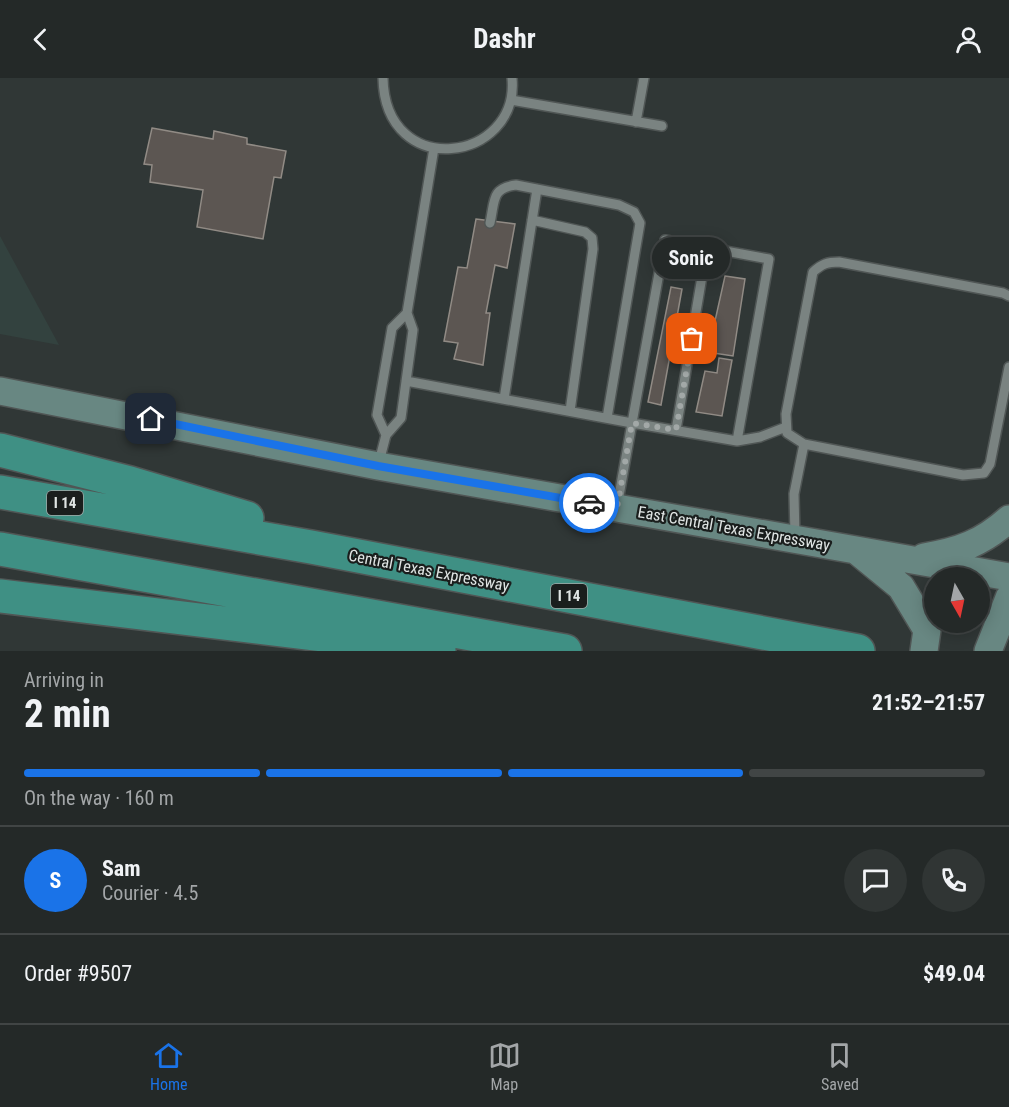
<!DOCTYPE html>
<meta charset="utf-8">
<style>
body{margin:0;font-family:"Roboto Condensed",sans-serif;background:#303534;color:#f1f3f6;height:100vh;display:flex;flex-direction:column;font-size:22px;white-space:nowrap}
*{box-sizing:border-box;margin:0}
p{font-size:20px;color:#a3a6a8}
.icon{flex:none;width:33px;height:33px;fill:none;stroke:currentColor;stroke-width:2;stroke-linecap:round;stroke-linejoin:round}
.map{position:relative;height:573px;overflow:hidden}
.details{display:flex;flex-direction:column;background:#242928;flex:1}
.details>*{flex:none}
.needle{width:39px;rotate:171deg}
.buttons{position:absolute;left:924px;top:489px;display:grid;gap:12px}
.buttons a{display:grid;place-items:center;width:66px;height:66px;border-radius:50%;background:#242928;box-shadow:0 3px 15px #0003,0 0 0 2px #414545;font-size:30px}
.pin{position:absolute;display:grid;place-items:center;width:51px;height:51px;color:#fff;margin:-26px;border-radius:12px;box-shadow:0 3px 9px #0006}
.courier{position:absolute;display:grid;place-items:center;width:60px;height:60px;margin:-30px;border:4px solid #1a73e8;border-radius:50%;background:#fff;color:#222;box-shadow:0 2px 8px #0007}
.bubble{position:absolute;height:42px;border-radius:21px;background:#242928;box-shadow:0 3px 15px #0003,0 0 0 2px #414545;font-size:20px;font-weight:700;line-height:42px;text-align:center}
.summary em{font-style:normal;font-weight:700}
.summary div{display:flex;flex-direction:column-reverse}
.summary{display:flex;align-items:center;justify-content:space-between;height:102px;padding:0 24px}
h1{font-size:39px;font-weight:700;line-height:45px}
.bar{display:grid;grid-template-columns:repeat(4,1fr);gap:9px 6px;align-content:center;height:72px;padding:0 24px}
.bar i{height:8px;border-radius:4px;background:#414545}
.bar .selected{background:#1a73e8}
.bar p{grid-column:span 4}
.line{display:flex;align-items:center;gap:15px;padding:0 24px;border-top:2px solid #414545}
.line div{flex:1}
.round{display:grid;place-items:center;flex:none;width:63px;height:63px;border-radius:32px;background:#303534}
header{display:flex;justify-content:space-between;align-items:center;height:78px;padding:0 24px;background:#242928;font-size:27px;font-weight:700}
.tabs{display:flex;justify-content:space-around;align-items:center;height:84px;border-top:2px solid #414545;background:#242928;font-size:16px;color:#a3a6a8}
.tabs a{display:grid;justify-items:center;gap:3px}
.tabs .selected{color:#1a73e8}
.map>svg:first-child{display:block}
</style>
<header><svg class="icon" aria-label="back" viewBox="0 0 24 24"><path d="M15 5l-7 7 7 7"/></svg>Dashr<svg class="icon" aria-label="person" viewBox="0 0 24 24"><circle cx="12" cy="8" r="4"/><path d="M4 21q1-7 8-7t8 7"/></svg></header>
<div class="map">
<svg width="1009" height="573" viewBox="0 0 1009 573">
<rect width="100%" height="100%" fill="#303736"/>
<!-- built -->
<path fill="#33423f" d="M0,158L59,267L0,256Z"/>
<!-- building -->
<path fill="#5c5652" stroke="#918b85" stroke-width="1.5" d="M152,50L213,61L214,53L247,60V66L286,73L281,100L274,99L263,161L197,149L203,112L150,104L152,87L144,86Z
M476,141L515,146L507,190L495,187L486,235H490L483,287L454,281L458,265L444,263L458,189L467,190Z
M725,198L745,201L733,278L707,274L708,267L703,266L706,252H713Z
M671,209L682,211L661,327L648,324Z
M719,280L732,282L722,338L696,334L705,293L717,295Z"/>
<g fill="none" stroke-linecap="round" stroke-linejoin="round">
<defs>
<path id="lane" d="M383,0C385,104 520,84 512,0
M511,22L662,48
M636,44L644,0
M532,142L585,154L592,160L593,171L570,333
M490,145C495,123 491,110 516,107L619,127L634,134L640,145L607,340
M1009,218L1003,215L839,184C827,184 822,186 813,194L786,336L787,355L804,366L963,397L984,395L990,386L1009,289
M407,235L434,70
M406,303L632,345L665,162L769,181L737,363
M504,321L537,111
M676,352L707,169
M379,384L386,357L401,340L413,252L407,235L392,250L377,337L386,357
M617,429L632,345L737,363L760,359L786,349
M795,458L794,416L804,366"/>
<path id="secondary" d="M0,313L378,388L1009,499
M857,473L901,509L927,552L924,573
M924,479C960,473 982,465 1009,441
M988,573L1009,520"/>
<path id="highway" d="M0,372L130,405L247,440
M0,414L311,469L858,573
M0,471L565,573
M0,518L439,571"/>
</defs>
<!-- lane casing -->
<use href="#lane" stroke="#505655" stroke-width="12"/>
<!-- secondary casing -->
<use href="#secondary" stroke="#505655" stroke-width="30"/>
<!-- highway casing -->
<use href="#highway" stroke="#505655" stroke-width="36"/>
<!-- lane -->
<use href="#lane" stroke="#7a8381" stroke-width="9"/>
<!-- secondary -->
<use href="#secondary" stroke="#688782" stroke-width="27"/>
<!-- highway -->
<use href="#highway" stroke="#3f9084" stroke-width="33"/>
</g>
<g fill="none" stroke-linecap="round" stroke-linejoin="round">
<!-- done -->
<path stroke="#a2a8a7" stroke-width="6" stroke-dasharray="0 10.8" d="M589,425L617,430L632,345L676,352L692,261"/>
<!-- route -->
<path stroke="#1a73e8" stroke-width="8" d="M151,341L378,388L589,425"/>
</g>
<g text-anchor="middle" stroke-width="4.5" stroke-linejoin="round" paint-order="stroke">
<!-- shield labels -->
<g fill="#1a1e1d" stroke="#a5a9a8" stroke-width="1.5">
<rect x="47" y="413" width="36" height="24" rx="4.5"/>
<rect x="551" y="506" width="36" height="24" rx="4.5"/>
</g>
<g font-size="15" font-weight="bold" fill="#e0e5e4">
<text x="65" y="430">I 14</text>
<text x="569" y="523">I 14</text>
</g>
<!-- street labels -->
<g font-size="16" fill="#e0e5e4" stroke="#1a1e1d">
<text transform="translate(734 450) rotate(10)" y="6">East Central Texas Expressway</text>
<text transform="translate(429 492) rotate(11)" y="6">Central Texas Expressway</text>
</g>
</g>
</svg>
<div class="buttons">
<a><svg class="needle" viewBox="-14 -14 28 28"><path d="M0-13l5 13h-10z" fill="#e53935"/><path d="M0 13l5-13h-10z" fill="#a3a6a8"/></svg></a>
</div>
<div class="pin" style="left:692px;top:261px;background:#ea580c"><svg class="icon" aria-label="bag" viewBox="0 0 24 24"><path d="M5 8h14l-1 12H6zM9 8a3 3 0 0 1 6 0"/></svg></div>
<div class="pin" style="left:151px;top:341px;background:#1f2937"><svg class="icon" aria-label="home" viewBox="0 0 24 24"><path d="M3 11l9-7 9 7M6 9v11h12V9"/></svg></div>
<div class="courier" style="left:589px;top:425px"><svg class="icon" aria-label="car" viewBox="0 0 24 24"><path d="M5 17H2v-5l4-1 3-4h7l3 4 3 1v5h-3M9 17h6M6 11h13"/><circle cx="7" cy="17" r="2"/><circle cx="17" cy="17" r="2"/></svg></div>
<div class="bubble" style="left:652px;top:159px;width:78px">Sonic</div>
</div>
<section class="details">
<div class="summary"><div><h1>2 min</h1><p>Arriving in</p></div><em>21:52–21:57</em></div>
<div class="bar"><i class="selected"></i><i class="selected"></i><i class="selected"></i><i></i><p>On the way · 160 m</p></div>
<div class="line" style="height:108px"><b class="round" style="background:#1a73e8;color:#fff">S</b><div><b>Sam</b><p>Courier · 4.5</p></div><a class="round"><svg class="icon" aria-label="chat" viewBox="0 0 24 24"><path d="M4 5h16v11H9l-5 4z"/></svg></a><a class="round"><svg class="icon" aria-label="phone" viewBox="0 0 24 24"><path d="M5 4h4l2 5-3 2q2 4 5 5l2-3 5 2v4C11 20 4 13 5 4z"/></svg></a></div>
<div class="line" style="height:78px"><div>Order #9507</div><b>$49.04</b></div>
</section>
<nav class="tabs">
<a class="selected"><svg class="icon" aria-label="home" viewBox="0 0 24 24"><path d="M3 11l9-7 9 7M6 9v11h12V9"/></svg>Home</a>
<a><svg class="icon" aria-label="map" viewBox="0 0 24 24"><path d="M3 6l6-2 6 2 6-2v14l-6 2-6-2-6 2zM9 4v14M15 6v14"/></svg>Map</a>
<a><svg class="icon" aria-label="saved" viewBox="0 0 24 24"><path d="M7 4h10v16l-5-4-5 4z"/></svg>Saved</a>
</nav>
